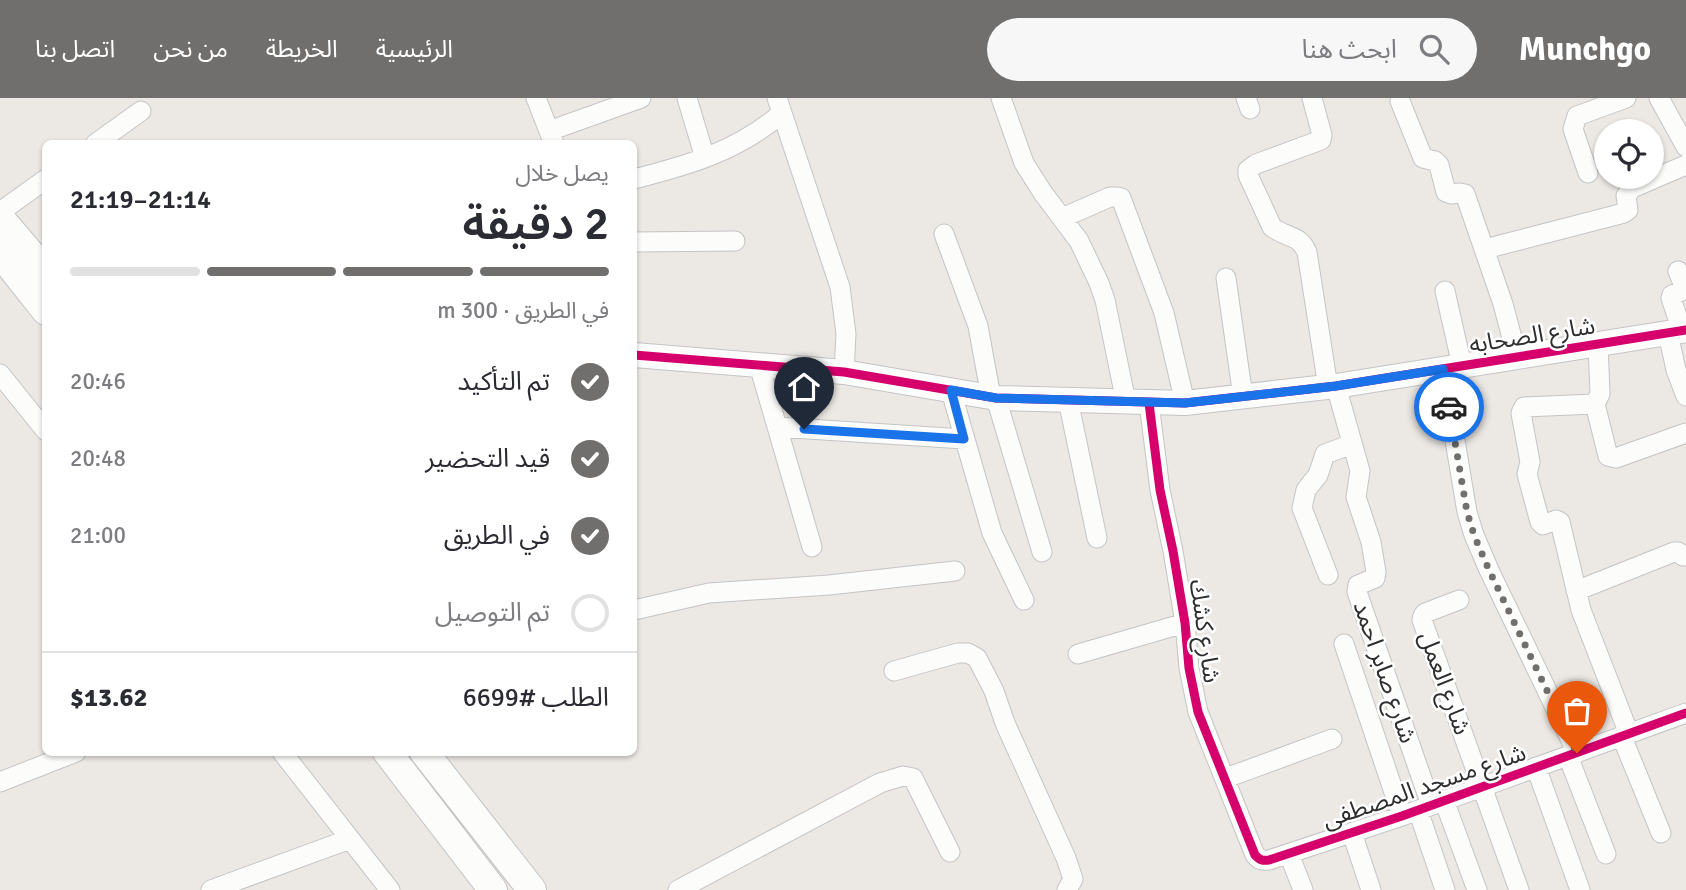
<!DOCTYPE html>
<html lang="ar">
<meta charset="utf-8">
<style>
body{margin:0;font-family:Signika,"Noto Sans Arabic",sans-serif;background:#f7f7f7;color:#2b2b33;direction:rtl;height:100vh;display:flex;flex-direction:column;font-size:26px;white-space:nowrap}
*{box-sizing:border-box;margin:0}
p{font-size:23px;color:#7c7c81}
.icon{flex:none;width:38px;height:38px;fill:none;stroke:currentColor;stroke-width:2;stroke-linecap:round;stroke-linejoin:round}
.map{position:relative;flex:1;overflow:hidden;direction:ltr}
.side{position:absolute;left:42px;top:42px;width:595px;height:616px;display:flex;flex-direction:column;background:#fff;border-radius:10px;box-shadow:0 2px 5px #0004;direction:rtl}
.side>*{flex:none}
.controls{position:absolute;left:1594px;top:21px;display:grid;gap:14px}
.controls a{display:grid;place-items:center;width:70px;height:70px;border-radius:50%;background:#fff;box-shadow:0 2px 5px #0004;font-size:35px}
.pin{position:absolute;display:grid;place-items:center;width:60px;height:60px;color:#fff;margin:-72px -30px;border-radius:50% 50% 50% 0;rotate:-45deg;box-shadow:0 0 7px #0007}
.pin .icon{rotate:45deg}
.courier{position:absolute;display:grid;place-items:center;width:70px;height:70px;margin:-35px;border:5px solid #1a73e8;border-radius:50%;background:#fff;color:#222;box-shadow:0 2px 9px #0007}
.overview em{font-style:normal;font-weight:600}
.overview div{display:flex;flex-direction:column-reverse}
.overview{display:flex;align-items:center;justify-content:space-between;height:119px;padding:0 28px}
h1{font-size:46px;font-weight:600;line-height:52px}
.bar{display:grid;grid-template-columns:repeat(4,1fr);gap:10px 7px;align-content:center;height:84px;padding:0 28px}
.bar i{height:9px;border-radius:5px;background:#e1e1e2}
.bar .active{background:#706f6e}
.bar p{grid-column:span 4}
.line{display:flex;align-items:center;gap:18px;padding:0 28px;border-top:2px solid #e1e1e2}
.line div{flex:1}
ol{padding:0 28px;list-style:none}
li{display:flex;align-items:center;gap:21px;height:77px}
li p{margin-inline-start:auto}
li .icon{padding:7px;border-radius:50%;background:#706f6e;color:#fff;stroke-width:4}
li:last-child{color:#7c7c81}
li i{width:38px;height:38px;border:4px solid #e1e1e2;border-radius:50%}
header{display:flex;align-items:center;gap:42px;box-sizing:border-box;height:98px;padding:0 35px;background:#706f6e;color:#fff}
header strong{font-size:33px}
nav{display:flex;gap:38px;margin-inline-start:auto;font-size:24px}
.search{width:490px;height:63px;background:#f7f7f7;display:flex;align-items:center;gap:18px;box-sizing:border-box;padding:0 24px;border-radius:38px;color:#7c7c81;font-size:26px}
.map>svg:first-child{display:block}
</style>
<header>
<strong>Munchgo</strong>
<div class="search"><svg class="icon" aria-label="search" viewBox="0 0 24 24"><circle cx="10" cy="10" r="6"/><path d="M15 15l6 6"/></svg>ابحث هنا</div>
<nav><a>الرئيسية</a><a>الخريطة</a><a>من نحن</a><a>اتصل بنا</a></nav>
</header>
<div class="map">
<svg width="1686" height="792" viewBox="0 0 1686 792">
<rect width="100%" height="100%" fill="#ece8e4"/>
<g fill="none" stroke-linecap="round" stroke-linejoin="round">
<defs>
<path id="minor" d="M536,0L554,46
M687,0L705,60
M777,0L840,189L846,236L844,274
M1001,0L1024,65L1043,95L1079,143L1099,185L1105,202L1126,304
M1246,0L1250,11
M1312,0L1322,37L1321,42L1256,66L1248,72V77L1272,129C1286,140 1299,136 1307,154L1328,289
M1659,0L1686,49
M1400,3L1423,60L1435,63L1439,67L1446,94L1451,96L1460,95L1465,96L1503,206L1517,259
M549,33L641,0
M95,46L141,13
M1588,75L1573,31L1577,18L1626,0
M634,81C689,67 738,53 782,15
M0,114L46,81
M1062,120L1110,99H1117L1121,100L1164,215L1185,305
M944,136L978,228L991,299
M634,144L735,143
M1485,151L1624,115L1628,112L1626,98L1632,90L1686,67
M1678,173L1684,188L1681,193L1672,197L1671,200L1682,233
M1226,180L1243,299
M1445,193L1462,268
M1668,235L1676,272L1686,298
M1598,246L1600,296L1595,306L1608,358L1616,360L1686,335
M759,267L812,449
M1443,271L1467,414L1474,437L1489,472L1577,655
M0,276L46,333
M1336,288L1360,373L1356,399L1371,444L1376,474L1375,480L1358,487L1357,494L1431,707
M951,293L992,435L1024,502
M996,300L1042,454
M1068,302L1097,440
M1149,305L1160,392L1173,453L1185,525L1189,570L1198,614L1255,757C1260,762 1262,763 1269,762L1402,718L1686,615
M1595,306L1524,309L1521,315L1530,364L1527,376L1540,424L1543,427L1556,422L1560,424L1581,512L1629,636
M777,329L964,341
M1328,477L1302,410L1306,392L1318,377L1325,356L1352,346
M1576,493L1674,454H1678L1683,458H1686
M1459,502L1425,515L1423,518L1422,522L1519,792
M634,512L709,495L829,487L955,473
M1344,546L1402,718
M1078,556L1185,525
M894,573L958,555H968L977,560L994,593L1005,625L1066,760L1073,781L1067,792
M1622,639L1661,735
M282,654L390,792
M1568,658L1606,756
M1536,669L1580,792
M1226,680L1332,641
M0,684L76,654
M1444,702L1477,792
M1418,712L1445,792
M1352,735L1371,792
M1289,756L1303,792
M211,792L350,741
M678,792L880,685L903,678L913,680L950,754"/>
<path id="tertiary" d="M634,257L844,274L996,300L1185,305L1336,288L1686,232"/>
<path id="secondary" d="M0,120L46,174
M0,155L46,213
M387,654L493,792
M424,654L532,792"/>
</defs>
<!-- minor casing -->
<use href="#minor" stroke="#c5c4c5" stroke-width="21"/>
<!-- tertiary casing -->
<use href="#tertiary" stroke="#c5c4c5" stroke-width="26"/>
<!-- secondary casing -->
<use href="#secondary" stroke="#c5c4c5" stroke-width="30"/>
<!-- minor -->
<use href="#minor" stroke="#fcfcfb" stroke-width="19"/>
<!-- tertiary -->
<use href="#tertiary" stroke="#fcfcfb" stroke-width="24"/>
<!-- secondary -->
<use href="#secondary" stroke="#fcfcfb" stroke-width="28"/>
<defs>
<path id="cycleway" d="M634,257L844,274L996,300L1185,305L1336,288L1686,232
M1149,305L1160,392L1173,453L1185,525L1189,570L1198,614L1255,757C1260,762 1262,763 1269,762L1402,718L1686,615"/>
</defs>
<!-- cycleway casing -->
<use href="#cycleway" stroke="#fff" stroke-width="13"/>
<!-- cycleway -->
<use href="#cycleway" stroke="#d6006c" stroke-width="9"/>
</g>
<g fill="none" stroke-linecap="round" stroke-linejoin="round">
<!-- done -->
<path stroke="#706f6e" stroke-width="7" stroke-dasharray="0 12.6" d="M1449,309L1467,414L1474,437L1489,472L1577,655"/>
<!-- route -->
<path stroke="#1a73e8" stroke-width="9" d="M804,331L964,341L951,292L996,300L1185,305L1336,288L1443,271L1449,309"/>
</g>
<g text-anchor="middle" stroke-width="5" stroke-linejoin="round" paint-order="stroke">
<!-- street labels -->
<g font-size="24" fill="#2e2e2e" stroke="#fff">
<text transform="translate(1532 237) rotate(-9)" y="8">شارع الصحابه</text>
<text transform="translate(1205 533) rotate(82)" y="8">شارع كشك</text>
<text transform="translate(1385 574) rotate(71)" y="8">شارع صابر احمد</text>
<text transform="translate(1445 585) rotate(70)" y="8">شارع العمل</text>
<text transform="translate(1424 688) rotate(-19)" y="8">شارع مسجد المصطفى</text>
</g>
</g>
</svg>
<div class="controls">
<a><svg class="icon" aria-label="locate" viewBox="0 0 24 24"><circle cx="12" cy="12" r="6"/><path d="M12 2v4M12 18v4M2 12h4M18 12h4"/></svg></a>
</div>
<div class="pin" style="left:1577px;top:655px;background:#ea580c"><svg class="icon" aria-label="bag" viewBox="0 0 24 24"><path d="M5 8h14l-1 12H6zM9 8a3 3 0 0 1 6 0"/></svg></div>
<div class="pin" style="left:804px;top:331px;background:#1f2937"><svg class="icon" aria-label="home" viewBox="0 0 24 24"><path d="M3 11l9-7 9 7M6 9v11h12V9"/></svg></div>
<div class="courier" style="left:1449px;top:309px"><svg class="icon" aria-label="car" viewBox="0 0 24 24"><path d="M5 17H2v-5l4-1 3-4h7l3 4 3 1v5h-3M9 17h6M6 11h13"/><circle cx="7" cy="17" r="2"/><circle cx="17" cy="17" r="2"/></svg></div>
<section class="side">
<div class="overview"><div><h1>2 دقيقة</h1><p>يصل خلال</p></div><em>21:14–21:19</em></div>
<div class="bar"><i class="active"></i><i class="active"></i><i class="active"></i><i></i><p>في الطريق · 300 m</p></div>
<ol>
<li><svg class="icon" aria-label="check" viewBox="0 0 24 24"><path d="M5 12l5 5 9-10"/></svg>تم التأكيد<p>20:46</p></li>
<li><svg class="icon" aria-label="check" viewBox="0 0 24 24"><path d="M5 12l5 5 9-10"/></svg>قيد التحضير<p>20:48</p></li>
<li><svg class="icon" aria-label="check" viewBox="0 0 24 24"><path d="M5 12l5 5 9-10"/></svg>في الطريق<p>21:00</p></li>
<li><i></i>تم التوصيل</li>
</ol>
<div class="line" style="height:91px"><div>الطلب #6699</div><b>$13.62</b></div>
</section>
</div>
